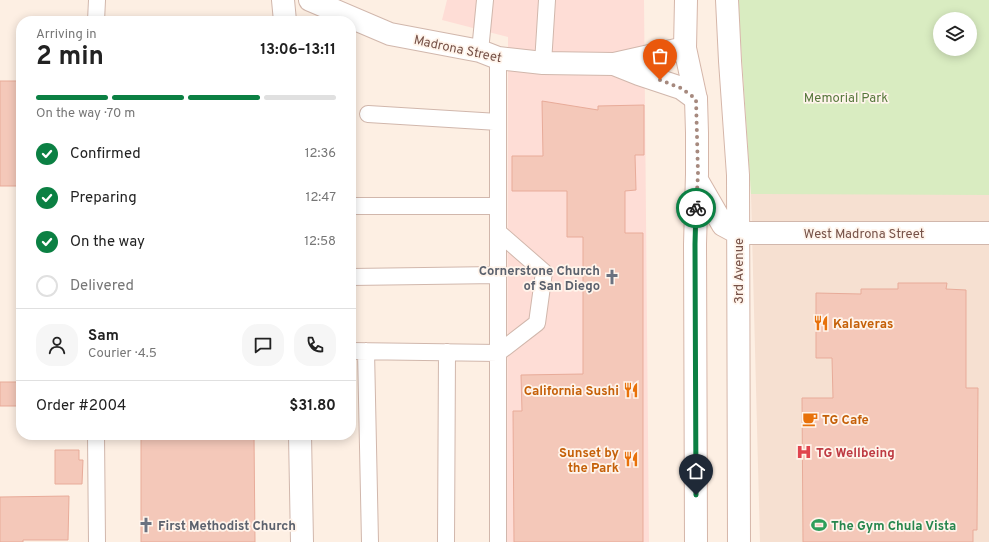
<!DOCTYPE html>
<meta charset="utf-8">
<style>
body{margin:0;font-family:Overpass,sans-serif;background:#f6f6f6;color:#222;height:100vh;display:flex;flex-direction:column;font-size:15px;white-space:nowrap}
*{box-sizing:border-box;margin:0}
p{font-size:13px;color:#767676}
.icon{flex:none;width:22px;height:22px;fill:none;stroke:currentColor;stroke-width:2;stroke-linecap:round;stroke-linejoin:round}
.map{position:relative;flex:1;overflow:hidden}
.drawer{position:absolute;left:16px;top:16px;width:340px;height:424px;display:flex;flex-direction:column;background:#fff;border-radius:16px;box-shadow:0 2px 10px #0003}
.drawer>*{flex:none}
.fabs{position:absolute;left:933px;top:12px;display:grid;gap:8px}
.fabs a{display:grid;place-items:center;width:44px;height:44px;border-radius:50%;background:#fff;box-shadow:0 2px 10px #0003;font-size:20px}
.pin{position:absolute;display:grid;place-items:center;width:34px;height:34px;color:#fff;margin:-41px -17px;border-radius:50% 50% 50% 0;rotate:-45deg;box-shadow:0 0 4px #0007}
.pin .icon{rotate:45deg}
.courier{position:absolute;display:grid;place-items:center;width:40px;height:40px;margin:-20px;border:3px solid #0b8043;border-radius:50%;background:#fff;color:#222;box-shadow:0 1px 5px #0007}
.head em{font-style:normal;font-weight:700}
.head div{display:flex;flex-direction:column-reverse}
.head{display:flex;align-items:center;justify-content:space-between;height:68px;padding:0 20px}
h1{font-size:26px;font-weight:700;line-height:30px}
.bar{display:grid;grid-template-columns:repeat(4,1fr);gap:6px 4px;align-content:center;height:48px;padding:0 20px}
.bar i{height:5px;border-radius:3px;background:#e0e0e0}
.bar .on{background:#0b8043}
.bar p{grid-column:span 4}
.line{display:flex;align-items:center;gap:10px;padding:0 20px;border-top:1px solid #e0e0e0}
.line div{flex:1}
.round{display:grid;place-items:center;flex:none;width:42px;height:42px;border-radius:16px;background:#f6f6f6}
ol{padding:0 20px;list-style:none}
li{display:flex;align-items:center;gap:12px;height:44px}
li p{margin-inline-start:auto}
li .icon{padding:4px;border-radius:50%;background:#0b8043;color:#fff;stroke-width:4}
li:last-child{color:#767676}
li i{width:22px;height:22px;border:2px solid #e0e0e0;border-radius:50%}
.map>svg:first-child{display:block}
</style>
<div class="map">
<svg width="989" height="542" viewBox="0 0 989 542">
<rect width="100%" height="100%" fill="#fdefe3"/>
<!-- residential -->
<path fill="#f6e0d1" d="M989,192V542H760L751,194Z"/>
<!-- commercial -->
<path fill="#feddd6" d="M447,0H644L649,542H507L508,37L442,20Z"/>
<!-- green -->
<path fill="#d9ecc1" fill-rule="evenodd" d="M738,0H989V195L751,194ZM940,19H970V49H940Z"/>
<!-- building -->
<path fill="#f4c8b9" stroke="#e8ab99" d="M0,81H21V186H0Z
M542,101L598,110V106L644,105V155H635L636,190L625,191V233H643V542H514L513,411H522L521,375L583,374V237H567V191H512V156H543Z
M898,283H947L946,289L966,290V388H978L977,530H973V542H803L802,398H833L832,358H816V293L861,294V289H898Z
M0,382H21V406H0Z
M141,435H254L255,542H141Z
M55,450H79V460H83L82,484H55Z
M69,496L68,540H23V542H0V497Z"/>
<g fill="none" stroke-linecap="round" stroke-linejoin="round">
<defs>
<path id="service" d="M96,21L97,0
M480,51L485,0
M498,58V542
M543,63L547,0
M368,114L498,122
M351,206H498
M351,277L498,275
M351,351L498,353L537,323L544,272L498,232
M366,351L370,542
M96,435L97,542
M446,542L447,352"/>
<path id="minor" d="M283,0L285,21
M310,0L390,34L480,51L498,58L543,63L614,64L685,48
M614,64L639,74L681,88L696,99
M738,233H989
M300,435L302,542"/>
<path id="secondary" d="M686,0L685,48L696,99L697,133V174L695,244L696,542
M727,0L730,61L738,175L739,542
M697,180L723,225L738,233"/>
</defs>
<!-- service casing -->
<use href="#service" stroke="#d1b7ac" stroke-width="18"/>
<!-- minor casing -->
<use href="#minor" stroke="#d1b7ac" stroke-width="24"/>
<!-- secondary casing -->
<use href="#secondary" stroke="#d5b6a9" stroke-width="24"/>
<!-- service -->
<use href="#service" stroke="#fff" stroke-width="16"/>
<!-- minor -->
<use href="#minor" stroke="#fff" stroke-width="22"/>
<!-- secondary -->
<use href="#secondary" stroke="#fff" stroke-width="22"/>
</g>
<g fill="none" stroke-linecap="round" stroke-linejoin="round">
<!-- done -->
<path stroke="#a6897e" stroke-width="4" stroke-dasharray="0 7.2" d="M660,80L681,88L696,99L698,174L696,208"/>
<!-- route -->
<path stroke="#0b8043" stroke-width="5" d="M696,495L695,244L696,208"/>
</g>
<!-- icons -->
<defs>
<symbol id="church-bare" viewBox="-9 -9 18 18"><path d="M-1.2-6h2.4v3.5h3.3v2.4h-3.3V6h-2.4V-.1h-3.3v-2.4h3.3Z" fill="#6b7280" stroke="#fff4eb" stroke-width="2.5" paint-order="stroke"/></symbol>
<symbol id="restaurant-bare" viewBox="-9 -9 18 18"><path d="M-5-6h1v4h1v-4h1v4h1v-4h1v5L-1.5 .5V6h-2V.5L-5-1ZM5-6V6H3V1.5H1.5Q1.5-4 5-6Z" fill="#e8710a" stroke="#fff4eb" stroke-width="2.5" paint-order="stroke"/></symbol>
<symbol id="cafe-bare" viewBox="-9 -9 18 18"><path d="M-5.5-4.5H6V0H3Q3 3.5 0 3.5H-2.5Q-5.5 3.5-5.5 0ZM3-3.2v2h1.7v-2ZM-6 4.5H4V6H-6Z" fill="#e8710a" stroke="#fff4eb" stroke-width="2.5" paint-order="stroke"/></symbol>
<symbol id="hospital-bare" viewBox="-9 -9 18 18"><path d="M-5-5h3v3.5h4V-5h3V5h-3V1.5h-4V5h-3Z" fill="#e0444e" stroke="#fff4eb" stroke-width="2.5" paint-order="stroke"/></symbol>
<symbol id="stadium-bare" viewBox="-9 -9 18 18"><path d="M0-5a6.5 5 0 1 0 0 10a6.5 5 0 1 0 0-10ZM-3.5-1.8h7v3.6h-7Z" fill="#2e9e5b" stroke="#fff4eb" stroke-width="2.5" paint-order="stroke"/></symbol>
</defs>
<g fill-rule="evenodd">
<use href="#church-bare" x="601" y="266" width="22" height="22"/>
<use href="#restaurant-bare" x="810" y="312" width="22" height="22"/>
<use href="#restaurant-bare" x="620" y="379" width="22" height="22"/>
<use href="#cafe-bare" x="799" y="408" width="22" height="22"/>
<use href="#hospital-bare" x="793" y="441" width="22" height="22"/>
<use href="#restaurant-bare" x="620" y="448" width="22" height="22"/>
<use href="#church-bare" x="135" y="514" width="22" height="22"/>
<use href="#stadium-bare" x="808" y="514" width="22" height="22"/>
</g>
<g text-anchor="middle" stroke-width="3.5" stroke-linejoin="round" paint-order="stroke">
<!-- street labels -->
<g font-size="13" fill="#775248" stroke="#fff4eb">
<text transform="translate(458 48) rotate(12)" y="5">Madrona Street</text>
<text x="864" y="238">West Madrona Street</text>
<text transform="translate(738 271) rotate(-90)" y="5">3rd Avenue</text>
</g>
<!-- park labels -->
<g font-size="13" fill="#57783c" stroke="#fff4eb">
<text x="846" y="102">Memorial Park</text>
</g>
<!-- worship labels -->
<g font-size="13" font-weight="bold" fill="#5b616d" stroke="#fff4eb" text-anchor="end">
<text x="600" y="275">Cornerstone Church<tspan x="600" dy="15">of San Diego</tspan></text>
<text x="158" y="530" text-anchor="start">First Methodist Church</text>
</g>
<!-- food labels -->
<g font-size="13" font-weight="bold" fill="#c56008" stroke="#fff4eb" text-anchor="start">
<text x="833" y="328">Kalaveras</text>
<text x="619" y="395" text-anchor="end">California Sushi</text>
<text x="822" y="424">TG Cafe</text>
<text x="619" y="457" text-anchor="end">Sunset by<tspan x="619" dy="15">the Park</tspan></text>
</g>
<!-- health labels -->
<g font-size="13" font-weight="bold" fill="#be3a42" stroke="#fff4eb" text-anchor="start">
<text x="816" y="457">TG Wellbeing</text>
</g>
<!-- leisure labels -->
<g font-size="13" font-weight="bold" fill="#27864d" stroke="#fff4eb" text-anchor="start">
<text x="831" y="530">The Gym Chula Vista</text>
</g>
</g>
</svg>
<div class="fabs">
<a><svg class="icon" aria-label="layers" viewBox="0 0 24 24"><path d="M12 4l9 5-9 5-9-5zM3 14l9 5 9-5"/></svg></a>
</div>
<div class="pin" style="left:660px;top:80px;background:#ea580c"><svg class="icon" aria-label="bag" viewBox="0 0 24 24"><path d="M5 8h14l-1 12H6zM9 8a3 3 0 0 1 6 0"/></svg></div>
<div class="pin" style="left:696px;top:495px;background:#1f2937"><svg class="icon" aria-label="home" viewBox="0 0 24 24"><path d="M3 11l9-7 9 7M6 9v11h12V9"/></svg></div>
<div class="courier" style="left:696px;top:208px"><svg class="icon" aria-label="bike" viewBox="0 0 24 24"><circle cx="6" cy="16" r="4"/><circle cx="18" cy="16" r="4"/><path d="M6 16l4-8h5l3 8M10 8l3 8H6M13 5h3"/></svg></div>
<section class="drawer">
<div class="head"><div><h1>2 min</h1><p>Arriving in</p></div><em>13:06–13:11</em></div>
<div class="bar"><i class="on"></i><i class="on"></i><i class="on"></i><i></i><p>On the way · 70 m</p></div>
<ol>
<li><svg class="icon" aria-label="check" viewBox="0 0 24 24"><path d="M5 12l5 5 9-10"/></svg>Confirmed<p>12:36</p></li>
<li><svg class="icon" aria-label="check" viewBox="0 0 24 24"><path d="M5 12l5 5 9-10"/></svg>Preparing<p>12:47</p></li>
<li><svg class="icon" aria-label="check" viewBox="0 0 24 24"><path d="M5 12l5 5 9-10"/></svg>On the way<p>12:58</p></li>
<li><i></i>Delivered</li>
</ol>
<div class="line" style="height:72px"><a class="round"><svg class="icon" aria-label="person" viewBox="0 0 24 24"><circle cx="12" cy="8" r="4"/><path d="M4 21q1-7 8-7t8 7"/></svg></a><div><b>Sam</b><p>Courier · 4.5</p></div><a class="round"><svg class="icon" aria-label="chat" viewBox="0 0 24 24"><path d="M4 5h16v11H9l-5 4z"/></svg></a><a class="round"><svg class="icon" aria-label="phone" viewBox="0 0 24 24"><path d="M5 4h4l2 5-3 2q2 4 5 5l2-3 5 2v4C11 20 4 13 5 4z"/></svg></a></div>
<div class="line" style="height:52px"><div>Order #2004</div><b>$31.80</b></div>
</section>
</div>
